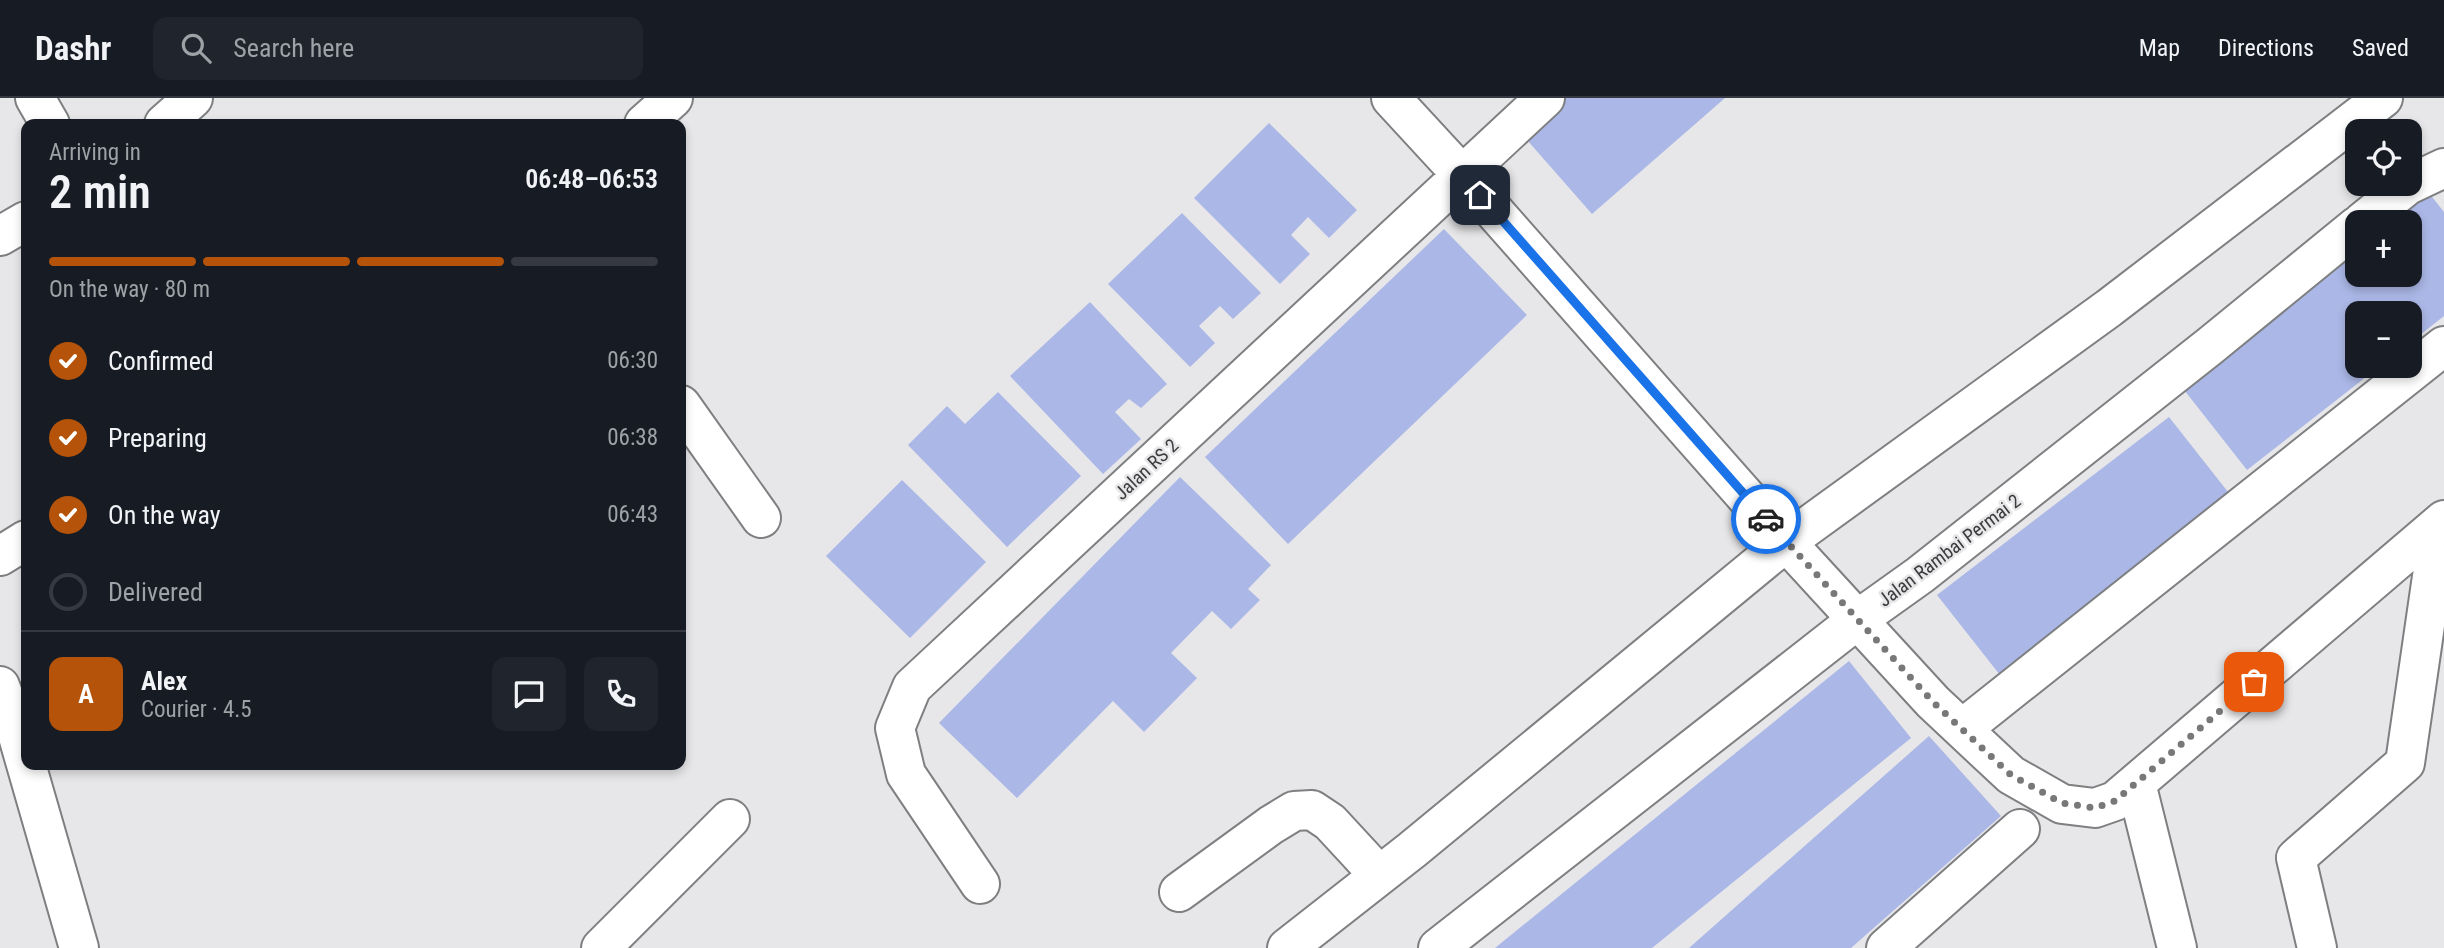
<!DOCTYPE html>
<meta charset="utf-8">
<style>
body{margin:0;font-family:"Roboto Condensed",sans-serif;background:#20242c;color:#f1f3f6;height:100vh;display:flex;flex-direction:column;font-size:26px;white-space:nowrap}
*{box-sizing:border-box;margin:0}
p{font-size:23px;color:#9ea1a6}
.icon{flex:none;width:38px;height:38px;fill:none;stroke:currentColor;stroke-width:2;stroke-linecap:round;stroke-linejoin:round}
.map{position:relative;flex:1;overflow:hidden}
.drawer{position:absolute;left:21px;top:21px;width:665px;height:651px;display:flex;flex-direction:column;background:#171b24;border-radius:14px;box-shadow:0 4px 10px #0003}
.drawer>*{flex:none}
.tools{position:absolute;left:2345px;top:21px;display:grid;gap:14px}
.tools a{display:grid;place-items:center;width:77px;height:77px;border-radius:14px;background:#171b24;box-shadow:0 4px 10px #0003;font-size:35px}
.pin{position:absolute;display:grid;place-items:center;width:60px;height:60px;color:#fff;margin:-30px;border-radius:14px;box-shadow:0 4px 10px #0006}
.courier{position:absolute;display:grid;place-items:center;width:70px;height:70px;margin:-35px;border:5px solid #1a73e8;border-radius:50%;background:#fff;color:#222;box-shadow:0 2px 9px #0007}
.overview em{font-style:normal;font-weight:600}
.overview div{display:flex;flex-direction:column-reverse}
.overview{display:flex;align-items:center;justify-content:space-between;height:119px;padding:0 28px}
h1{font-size:46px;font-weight:600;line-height:52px}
.bar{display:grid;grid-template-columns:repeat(4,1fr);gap:10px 7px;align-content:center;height:84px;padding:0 28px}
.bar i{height:9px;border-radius:5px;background:#363941}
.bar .active{background:#b45309}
.bar p{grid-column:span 4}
.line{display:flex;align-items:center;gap:18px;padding:0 28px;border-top:2px solid #363941}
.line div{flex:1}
.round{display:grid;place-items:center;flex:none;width:74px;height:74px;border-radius:14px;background:#20242c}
ol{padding:0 28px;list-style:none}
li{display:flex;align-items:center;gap:21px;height:77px}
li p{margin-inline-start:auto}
li .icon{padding:7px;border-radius:50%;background:#b45309;color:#fff;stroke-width:4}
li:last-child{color:#9ea1a6}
li i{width:38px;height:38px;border:4px solid #363941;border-radius:50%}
header{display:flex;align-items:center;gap:42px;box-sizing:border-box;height:98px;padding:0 35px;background:#171b24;border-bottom:2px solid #363941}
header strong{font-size:33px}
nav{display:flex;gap:38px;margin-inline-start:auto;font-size:24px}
.search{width:490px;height:63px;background:#20242c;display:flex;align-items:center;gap:18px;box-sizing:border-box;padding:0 24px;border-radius:14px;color:#9ea1a6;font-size:26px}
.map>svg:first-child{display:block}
</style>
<header>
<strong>Dashr</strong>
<div class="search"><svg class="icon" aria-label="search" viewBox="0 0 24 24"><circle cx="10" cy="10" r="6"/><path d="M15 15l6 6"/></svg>Search here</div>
<nav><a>Map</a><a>Directions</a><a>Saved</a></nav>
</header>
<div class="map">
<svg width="2444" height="850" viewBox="0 0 2444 850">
<rect width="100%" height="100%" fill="#e7e7e9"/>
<!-- building -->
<path fill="#abb7e6" d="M1561,0H1725L1592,116L1521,35Z
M1269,25L1357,112L1329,140L1308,119L1291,137L1310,156L1280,186L1194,100Z
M2429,95L2444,114V218L2410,245V215H2357V268H2380L2247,372L2181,288L2357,151V177H2410V124H2392Z
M1182,115L1261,195L1233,221L1220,208L1199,228L1215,245L1190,269L1108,186Z
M1444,131L1527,217L1288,446L1205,359Z
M1090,204L1167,286L1141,310L1129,301L1115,314L1141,341L1103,376L1010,278Z
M998,294L1081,378L1007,449L908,347L947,308L965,326Z
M2169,319L2232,399L2000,577L1937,497Z
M1180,379L1271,467L1248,491L1260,502L1231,531L1212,513L1171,555L1197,580L1144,634L1113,603L1017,700L939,625Z
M902,382L986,464L910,540L826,458Z
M1849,563L1911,640L1652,850H1495Z
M1929,638L2001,718L1851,850H1689Z"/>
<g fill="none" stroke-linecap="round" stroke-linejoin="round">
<defs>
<path id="minor" d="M35,0L50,26
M1391,0L1462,77L1786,444L1933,604L2011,677L2062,706L2095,710L2115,703L2444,422
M164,26L193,0
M644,26L673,0
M2362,124L2408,87L2444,70
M0,138L26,123
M681,307L761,420
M0,458L26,442
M0,588L15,628L79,850
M1962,631L2444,248
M2136,685L2177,850
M980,786L906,676L895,630L912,589L1545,0
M1179,794L1271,727L1294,713L1312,712L1330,724L1379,777
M601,850L730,721
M1287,850L1412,752L1786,444L2109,210L2383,0
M1438,850L1857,522L1920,477L2210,248L2357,128
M1886,850L2020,731
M2317,850L2296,760L2405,665L2438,437"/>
</defs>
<!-- minor casing -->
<use href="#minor" stroke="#7e7f80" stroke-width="42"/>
<!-- minor -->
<use href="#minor" stroke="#fff" stroke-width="38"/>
</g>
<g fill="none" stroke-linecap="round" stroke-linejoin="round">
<!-- done -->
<path stroke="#787879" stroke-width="7" stroke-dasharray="0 12.6" d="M1766,421L1933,604L2011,677L2062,705L2095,710L2115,703L2254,584"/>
<!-- route -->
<path stroke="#1a73e8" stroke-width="9" d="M1480,97L1766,421"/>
</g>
<g text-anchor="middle" stroke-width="5" stroke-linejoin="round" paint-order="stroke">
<!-- street labels -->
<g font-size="19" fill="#3c3c3d" stroke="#e7e7e9">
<text transform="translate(1146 371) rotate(-43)" y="7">Jalan RS 2</text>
<text transform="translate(1949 452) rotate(-37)" y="7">Jalan Rambai Permai 2</text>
</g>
</g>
</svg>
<div class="tools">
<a><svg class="icon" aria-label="locate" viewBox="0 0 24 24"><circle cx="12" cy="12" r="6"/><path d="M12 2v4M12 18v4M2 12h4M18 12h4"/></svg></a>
<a>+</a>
<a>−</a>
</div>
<div class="pin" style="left:2254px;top:584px;background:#ea580c"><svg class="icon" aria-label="bag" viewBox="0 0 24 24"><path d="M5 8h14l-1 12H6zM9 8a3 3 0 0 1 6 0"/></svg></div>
<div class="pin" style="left:1480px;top:97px;background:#1f2937"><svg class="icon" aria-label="home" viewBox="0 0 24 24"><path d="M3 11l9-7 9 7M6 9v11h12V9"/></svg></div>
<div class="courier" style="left:1766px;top:421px"><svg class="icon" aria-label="car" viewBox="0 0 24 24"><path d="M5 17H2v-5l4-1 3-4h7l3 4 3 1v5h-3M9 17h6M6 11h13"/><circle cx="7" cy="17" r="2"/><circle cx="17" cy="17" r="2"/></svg></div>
<section class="drawer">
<div class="overview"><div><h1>2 min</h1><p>Arriving in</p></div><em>06:48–06:53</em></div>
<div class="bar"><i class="active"></i><i class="active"></i><i class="active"></i><i></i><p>On the way · 80 m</p></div>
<ol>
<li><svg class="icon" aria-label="check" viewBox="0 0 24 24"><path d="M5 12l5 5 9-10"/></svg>Confirmed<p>06:30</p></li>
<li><svg class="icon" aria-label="check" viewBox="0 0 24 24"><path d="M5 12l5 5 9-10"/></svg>Preparing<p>06:38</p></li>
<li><svg class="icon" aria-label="check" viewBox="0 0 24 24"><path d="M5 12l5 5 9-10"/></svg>On the way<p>06:43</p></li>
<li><i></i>Delivered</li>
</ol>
<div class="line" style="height:126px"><b class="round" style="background:#b45309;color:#fff">A</b><div><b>Alex</b><p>Courier · 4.5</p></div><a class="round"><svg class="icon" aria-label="chat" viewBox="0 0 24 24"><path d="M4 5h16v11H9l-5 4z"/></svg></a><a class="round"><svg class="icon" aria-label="phone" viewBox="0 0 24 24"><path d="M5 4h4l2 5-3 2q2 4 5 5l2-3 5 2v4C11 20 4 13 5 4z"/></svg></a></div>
</section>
</div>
